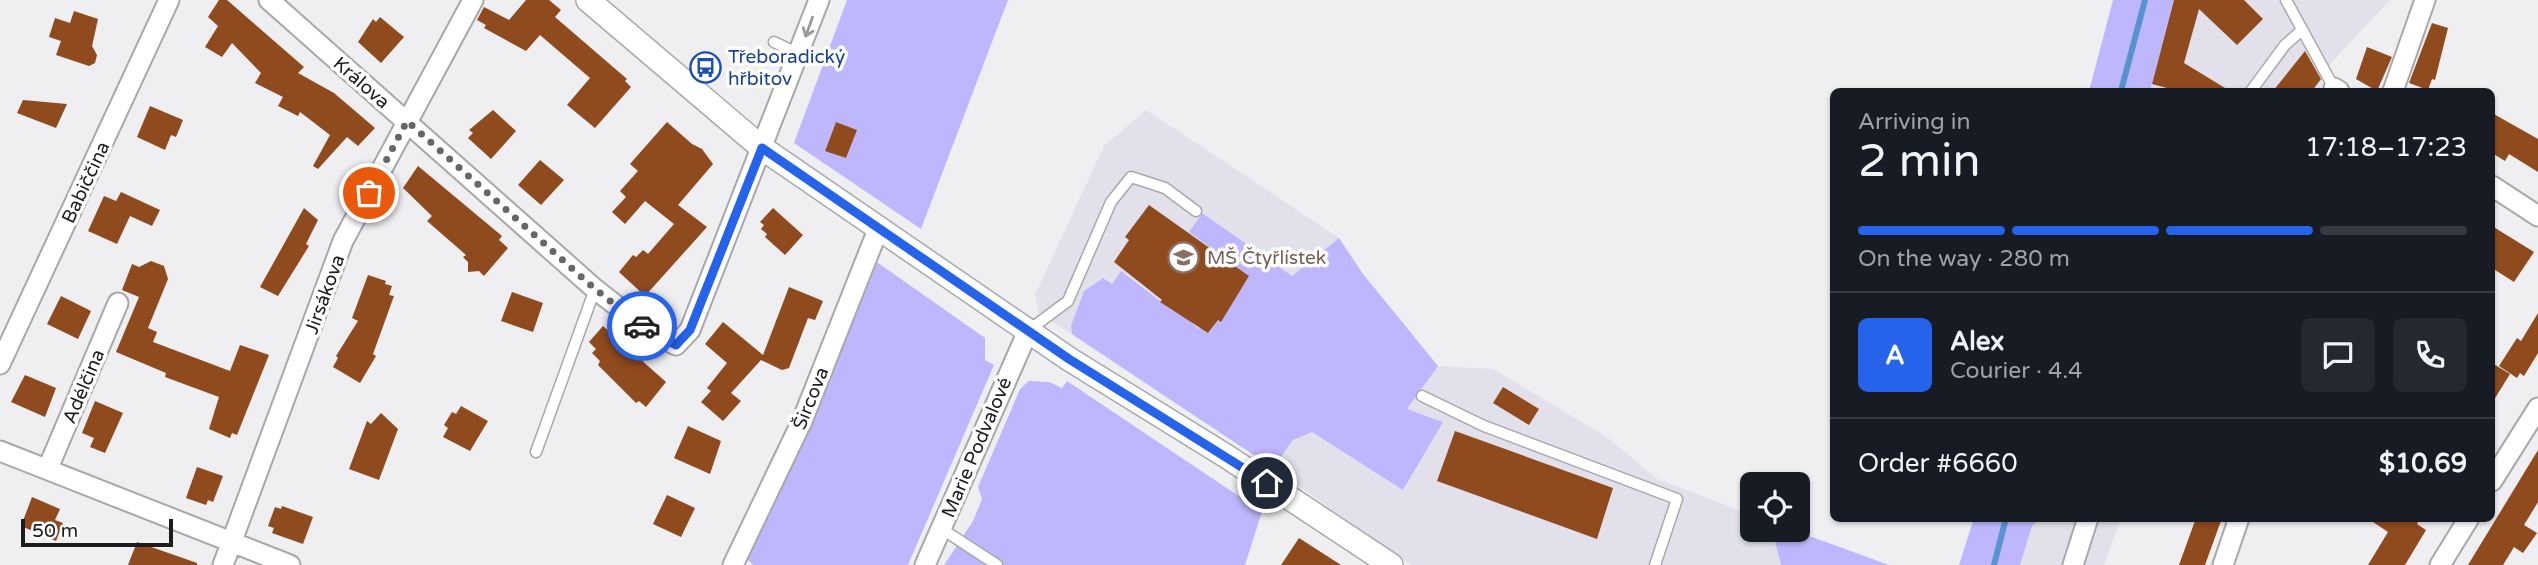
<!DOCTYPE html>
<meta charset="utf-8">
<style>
body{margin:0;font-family:"Varela Round",sans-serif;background:#242831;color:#f1f3f6;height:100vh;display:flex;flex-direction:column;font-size:26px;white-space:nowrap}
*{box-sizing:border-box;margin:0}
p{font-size:23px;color:#9ea1a6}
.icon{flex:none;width:38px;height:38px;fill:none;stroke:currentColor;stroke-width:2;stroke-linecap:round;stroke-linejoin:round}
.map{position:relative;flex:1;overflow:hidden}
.drawer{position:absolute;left:1830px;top:88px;width:665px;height:434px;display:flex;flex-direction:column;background:#171b24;border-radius:10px;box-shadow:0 2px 5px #0004}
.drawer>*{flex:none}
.tools{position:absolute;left:1740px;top:472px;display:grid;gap:14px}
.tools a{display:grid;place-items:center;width:70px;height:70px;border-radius:10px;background:#171b24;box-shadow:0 2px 5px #0004;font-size:35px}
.scale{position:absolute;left:21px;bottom:18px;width:152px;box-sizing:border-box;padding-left:7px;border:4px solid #1e1d1e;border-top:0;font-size:19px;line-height:24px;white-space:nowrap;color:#1e1d1e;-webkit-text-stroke:5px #fff;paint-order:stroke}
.pin{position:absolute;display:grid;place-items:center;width:60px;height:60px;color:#fff;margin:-30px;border:4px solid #fff;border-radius:50%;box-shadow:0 2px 7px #0007}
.courier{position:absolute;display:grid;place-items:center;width:70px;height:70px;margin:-35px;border:5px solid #2563eb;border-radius:50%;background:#fff;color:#222;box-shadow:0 2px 9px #0007}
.head em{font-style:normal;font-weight:600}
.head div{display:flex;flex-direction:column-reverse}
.head{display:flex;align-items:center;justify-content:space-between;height:119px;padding:0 28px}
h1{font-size:46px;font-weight:600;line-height:52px}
.bar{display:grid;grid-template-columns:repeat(4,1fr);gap:10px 7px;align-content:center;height:84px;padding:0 28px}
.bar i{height:9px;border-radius:5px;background:#363941}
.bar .current{background:#2563eb}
.bar p{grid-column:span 4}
.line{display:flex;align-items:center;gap:18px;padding:0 28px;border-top:2px solid #363941}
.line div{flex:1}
.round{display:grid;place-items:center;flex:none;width:74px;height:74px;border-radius:10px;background:#242831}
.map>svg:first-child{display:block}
</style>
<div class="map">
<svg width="2538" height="565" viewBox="0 0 2538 565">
<rect width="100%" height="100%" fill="#efeef1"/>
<!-- built -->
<path fill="#e2e1eb" d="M2174,0H2390L2331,63L2318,91H2150Z
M1146,110L1339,238L1292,276L1200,420L1039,313L1035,295L1104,146Z
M1438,366L1493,369L1608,438L1657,479L1752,515V530H1772L1781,565H1411L1273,468L1293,440L1312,431L1442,422L1407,409Z
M2041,518H2121L2104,565H2020L2032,526Z"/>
<!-- green -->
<path fill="#bfb7fd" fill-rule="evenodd" d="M847,0H1008L921,229L794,143ZM836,122L856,130L846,158L825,150Z
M2113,0H2174L2150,91H2089Z
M1202,213L1292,276L1339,238L1363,274L1438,366L1407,409L1443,422L1403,490L1312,432L1293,440L1273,468L1072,334L1071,326L1084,291L1103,278L1112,284L1121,271L1173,311L1175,309L1199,329L1201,327L1209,333L1218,320L1221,321L1249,276L1189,232Z
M871,258L985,338V360L994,365L908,565H753L747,559L815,414Z
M1029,381L1049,382L1062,388L1067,381L1252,505L1257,497L1265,502L1245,565H944L973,521L982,499L978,487L1020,389Z
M1974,518H2041L2032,526L2020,565H1959Z
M1772,530H1793L1889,565H1781Z"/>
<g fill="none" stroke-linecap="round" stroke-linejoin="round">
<!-- stream -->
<path stroke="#5794cf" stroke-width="6" d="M2121,91L2145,0
M1994,565L2006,518"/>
</g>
<!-- building -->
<path fill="#8f4a1d" d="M219,0H227L304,67L298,73L334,93L375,128L358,146L347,137L318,169L313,166L330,135L300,112L298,116L278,106L283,97L255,83L261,73L232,43L222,57L205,47L218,26L208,17Z
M526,0H549L561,10L555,17L627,79L625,81L631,87L595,128L567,105L590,78L540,35L526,51L484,28L486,25L477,20L484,7L509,20Z
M2174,0H2244L2263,19L2237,45L2199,9L2184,63L2230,91H2178L2152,84Z
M74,11L98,19L92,46L97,55L95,63L89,66L56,55L61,41L49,37L55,18L70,23Z
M380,17L404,37L381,63L358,42L373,19L376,22Z
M2432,23L2448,28L2435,80L2432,79L2428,90L2409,83Z
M2367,47L2392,57L2377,91L2356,79Z
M2305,51L2321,79L2312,91H2273Z
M23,100L67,104L56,128L17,113Z
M150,106L183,120L176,137L171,135L165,150L137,137Z
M493,110L516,131L491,159L468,138L473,133L469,130Z
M2492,113L2538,139V172L2509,154L2505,161L2492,153Z
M667,122L692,144L702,149L713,164L678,205L707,227L645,296L619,272L633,255L636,257L643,250L648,254L674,224L645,201L625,224L612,212L626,197L620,191L638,171L630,164Z
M836,122L857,130L846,158L825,151Z
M540,160L564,180L541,205L518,185Z
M418,166L502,236L499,240L508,248L484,276L479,271L468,272V262L463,257L466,255L427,221L432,216L403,188Z
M121,192L160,210L152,226L130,216L117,244L88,231L104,196L116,201Z
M1149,205L1249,276L1221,322L1218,320L1208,333L1160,302L1162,300L1114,262L1129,240L1125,237Z
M304,208L318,220L306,244L309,246L278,296L260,287Z
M773,208L803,235L785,255L765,237L767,234L761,229L764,225L760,222Z
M2492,226L2534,252L2514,282L2492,268Z
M151,261L164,266L168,279L148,328L157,332L153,342L230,371L240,345L269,355L237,435L232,433L230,438L209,429L219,397L165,377L166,373L116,352L139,297L122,290L132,264L139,267Z
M368,275L386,281L385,284L392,286L389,295L394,296L373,354L376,356L360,383L333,367L338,358L336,356L358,321L352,318Z
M789,287L823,301L815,320L808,318L789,368L782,370L761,360L731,393L741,401L723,421L701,402L711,391L707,388L727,363L705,344L723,322L763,355Z
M512,292L543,303L533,332L501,321Z
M61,296L91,311L78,339L47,324Z
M2538,313V353L2524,376L2520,373L2517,378L2499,366L2517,338L2521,341Z
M603,326L666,382L646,407L639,401L636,403L598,365L600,361L592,353L596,349L589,342Z
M2492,363L2510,374L2492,403Z
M25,375L56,388L45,417L11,402Z
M1503,387L1539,409L1529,425L1493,403Z
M95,401L123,413L105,453L90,447L94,438L82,433Z
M461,406L488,421L470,451L443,437L448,428L444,425L452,412L456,414Z
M381,413L398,429L379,480L349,469L367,421L371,424Z
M688,426L721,441L710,474L674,458Z
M1455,431L1613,488L1597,539L1437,481Z
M2538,450V502L2524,525L2537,533L2523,553L2514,547L2503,565H2468Z
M197,467L223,476L213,502L208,500L206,505L186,498Z
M667,495L695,508L681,537L653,524Z
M32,497L60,509L55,520L63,523L56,541L21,526Z
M282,506L313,517L303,544L272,533L274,528L268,526L275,507L281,509Z
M2196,518H2222L2205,565H2179Z
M2367,518H2420L2417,524L2426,530L2405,565H2368L2388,532Z
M1299,538L1341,565H1281Z
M137,542L197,563V565H128Z"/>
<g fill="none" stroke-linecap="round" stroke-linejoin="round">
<defs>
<path id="service" d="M2286,0L2334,88
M774,42L799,54
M2251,91L2285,45L2302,30
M1029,330L1068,301L1111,202L1131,177L1165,188L1196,211
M1422,396L1484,426L1677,499L1655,565
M536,452L595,289
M942,529L997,565"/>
<path id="minor" d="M269,0L595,289L653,334L676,345L690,330L819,0
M2334,88L2339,91
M2393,91L2425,0
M2492,186L2538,216
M0,364L169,0
M0,451L290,565
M48,468L118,303
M2492,481L2538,408
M223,565L343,241L473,0
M733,565L802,421L879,227
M925,565L1028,331
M2073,565L2088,518
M2223,565L2239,518
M2440,565L2469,518"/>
<path id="tertiary" d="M588,0L762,148L1069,359L1226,456L1391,565"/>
</defs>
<!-- service casing -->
<use href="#service" stroke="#a8a8aa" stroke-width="13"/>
<!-- minor casing -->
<use href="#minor" stroke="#a8a8aa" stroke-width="23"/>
<!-- tertiary casing -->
<use href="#tertiary" stroke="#a8a8aa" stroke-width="26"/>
<!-- service -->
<use href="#service" stroke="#fff" stroke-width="10"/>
<!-- minor -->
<use href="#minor" stroke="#fff" stroke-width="19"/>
<!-- tertiary -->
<use href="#tertiary" stroke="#fff" stroke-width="23"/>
</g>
<!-- one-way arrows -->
<defs><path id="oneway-shaft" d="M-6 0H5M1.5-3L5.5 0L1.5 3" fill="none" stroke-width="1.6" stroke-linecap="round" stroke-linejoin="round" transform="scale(1.75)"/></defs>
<use stroke="#9a999a" href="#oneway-shaft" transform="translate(809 27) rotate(110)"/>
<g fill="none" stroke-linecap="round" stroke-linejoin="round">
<!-- done -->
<path stroke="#676668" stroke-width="7" stroke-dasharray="0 12.6" d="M369,193L407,121L595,289L642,326"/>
<!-- route -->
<path stroke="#2563eb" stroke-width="9" d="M642,326L676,345L690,330L762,148L1069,359L1267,483"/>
</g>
<!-- icons -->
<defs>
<symbol id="bus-ring" viewBox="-11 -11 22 22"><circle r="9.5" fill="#fff" stroke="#1a4fb4" stroke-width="1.5"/><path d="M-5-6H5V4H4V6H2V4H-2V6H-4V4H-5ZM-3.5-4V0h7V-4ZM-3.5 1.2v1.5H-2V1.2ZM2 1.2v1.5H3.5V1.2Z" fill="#1a4fb4"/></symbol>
<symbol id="school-ring" viewBox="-11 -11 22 22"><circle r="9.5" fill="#fff" stroke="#8d6e63" stroke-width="1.5"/><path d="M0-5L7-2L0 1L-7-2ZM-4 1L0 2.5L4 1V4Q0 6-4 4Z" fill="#8d6e63"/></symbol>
</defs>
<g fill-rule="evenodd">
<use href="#bus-ring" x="688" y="50" width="35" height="35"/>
<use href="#school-ring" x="1166" y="240" width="35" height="35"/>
</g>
<g text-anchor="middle" stroke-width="7" stroke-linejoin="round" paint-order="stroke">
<!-- transit labels -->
<g font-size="19" fill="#164399" stroke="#fff" text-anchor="start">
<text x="728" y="63">Třeboradický<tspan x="728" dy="22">hřbitov</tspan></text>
</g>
<!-- street labels -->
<g font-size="19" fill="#1e1d1e" stroke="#fff">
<text transform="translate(362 82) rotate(41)" y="7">Králova</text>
<text transform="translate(85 182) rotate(-65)" y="7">Babiččina</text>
<text transform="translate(324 294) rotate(-70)" y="7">Jirsákova</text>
<text transform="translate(83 386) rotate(-67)" y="7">Adélčina</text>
<text transform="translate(810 398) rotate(-68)" y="7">Šircova</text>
<text transform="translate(976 447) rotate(-67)" y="7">Marie Podvalové</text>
</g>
<!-- education labels -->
<g font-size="19" fill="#785e54" stroke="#fff" text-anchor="start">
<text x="1207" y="264">MŠ Čtyřlístek</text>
</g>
</g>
</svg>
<div class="tools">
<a><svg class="icon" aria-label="locate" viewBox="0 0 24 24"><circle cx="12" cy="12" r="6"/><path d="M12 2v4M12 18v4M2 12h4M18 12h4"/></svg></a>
</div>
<div class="scale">50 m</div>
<div class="pin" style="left:369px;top:193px;background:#ea580c"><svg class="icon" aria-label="bag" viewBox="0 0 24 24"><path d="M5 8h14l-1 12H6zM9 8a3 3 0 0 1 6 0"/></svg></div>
<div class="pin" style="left:1267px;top:483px;background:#1f2937"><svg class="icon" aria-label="home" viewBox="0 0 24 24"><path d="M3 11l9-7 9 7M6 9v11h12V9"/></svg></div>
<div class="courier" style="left:642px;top:326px"><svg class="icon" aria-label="car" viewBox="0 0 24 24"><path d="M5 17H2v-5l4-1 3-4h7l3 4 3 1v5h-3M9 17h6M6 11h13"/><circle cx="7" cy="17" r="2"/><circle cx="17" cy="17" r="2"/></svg></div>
<section class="drawer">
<div class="head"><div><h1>2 min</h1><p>Arriving in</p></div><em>17:18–17:23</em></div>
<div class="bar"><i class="current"></i><i class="current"></i><i class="current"></i><i></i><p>On the way · 280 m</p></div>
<div class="line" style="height:126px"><b class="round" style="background:#2563eb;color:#fff">A</b><div><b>Alex</b><p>Courier · 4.4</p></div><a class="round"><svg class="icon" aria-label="chat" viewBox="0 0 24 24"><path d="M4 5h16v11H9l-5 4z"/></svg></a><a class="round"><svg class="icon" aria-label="phone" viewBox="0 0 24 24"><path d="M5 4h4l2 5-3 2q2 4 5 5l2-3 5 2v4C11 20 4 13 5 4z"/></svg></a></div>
<div class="line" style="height:91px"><div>Order #6660</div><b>$10.69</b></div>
</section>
</div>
